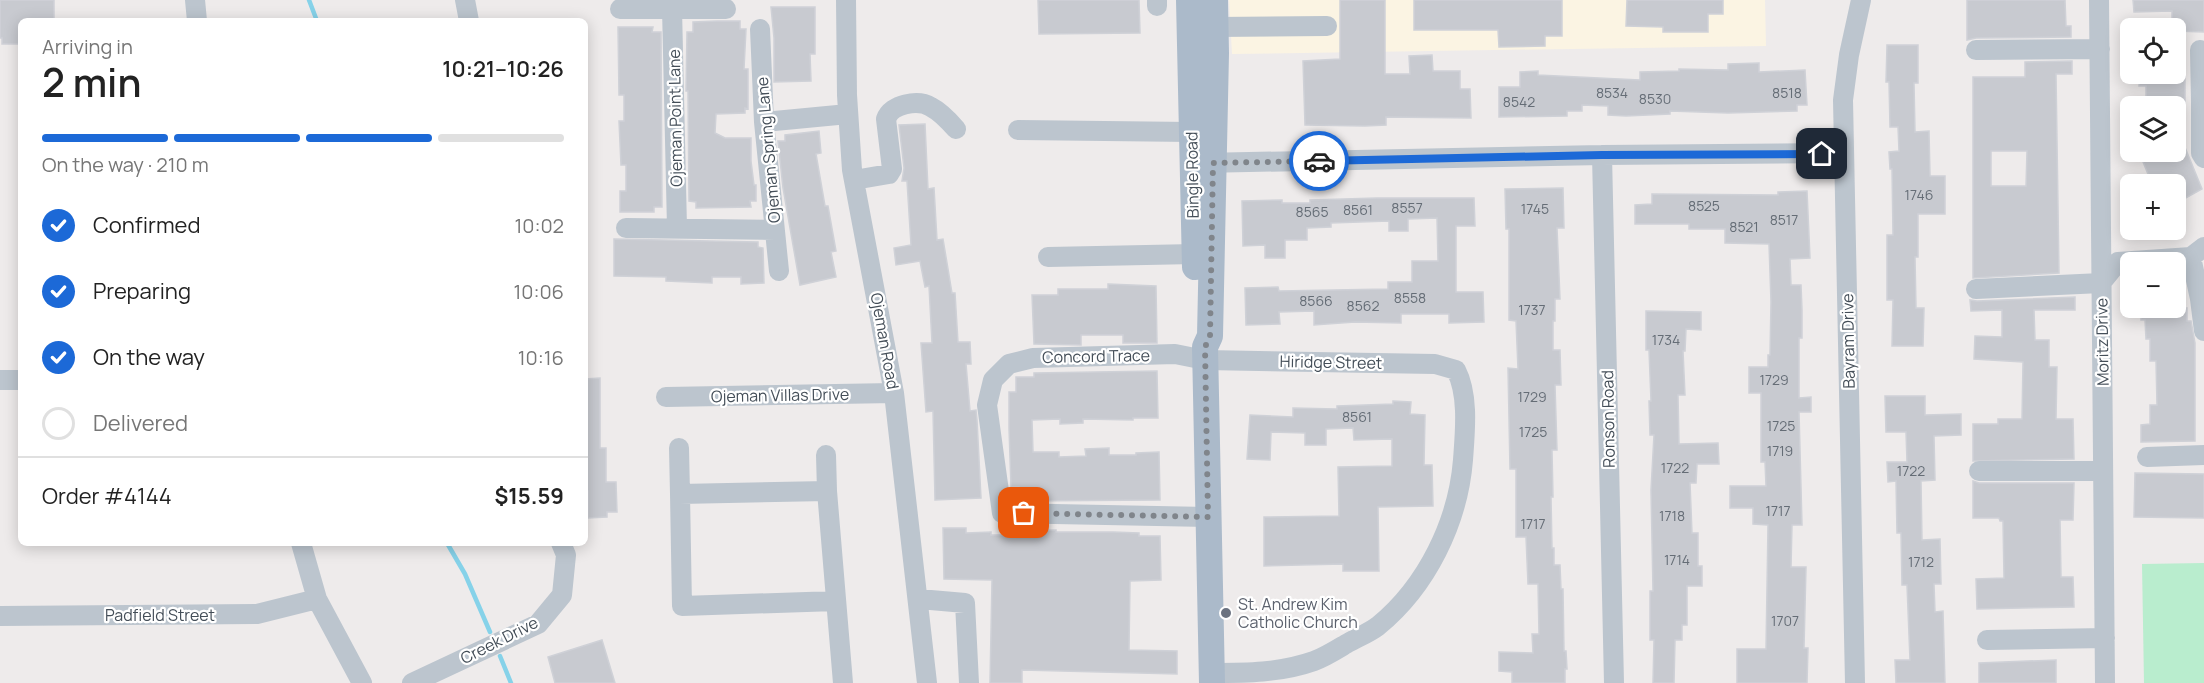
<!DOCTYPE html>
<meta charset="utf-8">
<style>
body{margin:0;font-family:Manrope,sans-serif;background:#f6f6f6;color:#222;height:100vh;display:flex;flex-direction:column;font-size:22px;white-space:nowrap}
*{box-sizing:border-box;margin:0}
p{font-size:20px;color:#767676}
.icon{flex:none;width:33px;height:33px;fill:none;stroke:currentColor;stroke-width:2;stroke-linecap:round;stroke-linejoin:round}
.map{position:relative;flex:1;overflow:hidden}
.sheet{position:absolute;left:18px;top:18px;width:570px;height:528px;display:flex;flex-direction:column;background:#fff;border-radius:9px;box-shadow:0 3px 15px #0003}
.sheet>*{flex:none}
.controls{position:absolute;left:2120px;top:18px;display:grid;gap:12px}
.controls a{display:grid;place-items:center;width:66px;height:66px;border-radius:9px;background:#fff;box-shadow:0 3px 15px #0003;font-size:30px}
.pin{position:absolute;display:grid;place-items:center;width:51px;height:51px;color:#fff;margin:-26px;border-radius:12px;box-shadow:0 3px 9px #0006}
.courier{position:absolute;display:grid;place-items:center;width:60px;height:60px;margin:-30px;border:4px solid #1c69d7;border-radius:50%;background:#fff;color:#222;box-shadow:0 2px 8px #0007}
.overview em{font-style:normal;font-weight:600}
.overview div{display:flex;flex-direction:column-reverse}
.overview{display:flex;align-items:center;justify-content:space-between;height:102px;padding:0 24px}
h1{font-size:39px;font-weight:600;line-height:45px}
.bar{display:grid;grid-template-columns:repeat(4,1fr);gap:9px 6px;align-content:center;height:72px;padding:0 24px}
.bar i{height:8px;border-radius:4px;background:#e0e0e0}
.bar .selected{background:#1c69d7}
.bar p{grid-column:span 4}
.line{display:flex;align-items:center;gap:15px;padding:0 24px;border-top:2px solid #e0e0e0}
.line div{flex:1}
ol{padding:0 24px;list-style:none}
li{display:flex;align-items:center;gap:18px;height:66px}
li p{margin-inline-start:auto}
li .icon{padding:6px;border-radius:50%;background:#1c69d7;color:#fff;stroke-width:4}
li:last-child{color:#767676}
li i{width:33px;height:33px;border:3px solid #e0e0e0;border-radius:50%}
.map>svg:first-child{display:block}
</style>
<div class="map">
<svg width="2204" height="683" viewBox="0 0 2204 683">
<rect width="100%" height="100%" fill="#eeebeb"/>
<!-- commercial -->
<path fill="#fbf4e3" d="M1229,0H1765L1766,46L1232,54Z"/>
<!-- green -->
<path fill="#b9edce" d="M2204,563V683H2144L2142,564Z"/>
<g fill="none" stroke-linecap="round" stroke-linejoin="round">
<!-- stream -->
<path stroke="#86d2e9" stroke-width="4.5" d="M309,0L317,21
M447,543L465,574L490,632
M500,656L511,683"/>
</g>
<!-- building -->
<path fill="#c8cad0" stroke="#cfd1d7" stroke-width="1.5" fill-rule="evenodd" d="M0,0H54V21H21V44H2V38H0Z
M1038,0H1139L1140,33L1039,34Z
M1340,0H1385V74H1410L1409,56L1432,55L1433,71H1460V89H1470L1471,118L1386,117V125L1365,126L1305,125L1303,61L1340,59Z
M1414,0H1562V36H1545V46L1499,47L1498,30H1414Z
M1627,0H1723V14H1708V32H1663V27L1626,26Z
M1967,0H2065L2066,26H2071V37L1976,38L1967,40Z
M2133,0H2204V32L2175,31V28H2172V11L2134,12Z
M771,7H815V54H810L811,81L774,82V38Z
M717,21H740V29H746L744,69H748V109L745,108V113L716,114L715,133L725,138H751V161L754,185H756V201H750L751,207L696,208V202L689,201L688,91H686L687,32H693V22Z
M618,27H653L652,32H661L662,207H654V212H620V191H626V165H621L619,121H624V95H619Z
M1887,45H1918V83H1914L1915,132L1929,131L1930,176H1945V214H1918V257H1915L1916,308H1924L1923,346H1892L1893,300H1887V235H1893L1892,169H1890L1889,152L1899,151L1898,127H1890L1889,82H1886Z
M2072,61V74H2056L2059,273L1973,278V77H2025V62ZM1991,151H2027L2026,186H1991Z
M1759,63V72L1805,70L1807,105H1797V111L1728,113L1670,111V114L1626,116L1608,115V106L1582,105V111H1567V116L1499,117V87H1520V72L1538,71V75L1640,80V72L1679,71V69L1728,70V64Z
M2140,74H2185V106H2146V86H2139Z
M2175,123L2202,189L2175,204V178L2159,184H2152L2139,152H2175Z
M925,124L928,189L934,188L937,240L943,239L952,293H955L958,342H970L971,364H966L970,411L976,410L977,420L981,498L935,500L933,411L926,412L921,343H932L929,286L925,287L920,261L896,265L894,248L911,245L907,181H902L904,168L899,125Z
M819,131L821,153L816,154L825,206H828L836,251L831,252L836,277L800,285L783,188L778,141H785V135Z
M1563,188L1564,228H1557L1560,299H1555V321H1553V350H1560L1561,385H1555L1557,450H1552L1553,497H1551L1552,548H1554V565H1560L1561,589H1563L1564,651H1566L1567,669H1565V683H1512V672L1499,671V652L1533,653L1532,634H1539L1538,584H1528L1526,537H1516V469H1510L1508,368L1518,369L1516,321L1509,320V229H1506L1505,189Z
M1807,191L1810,258L1790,259L1791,285H1801L1802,310V338H1799V398L1811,397V412H1799L1802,525H1792L1791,567H1806L1804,648H1808L1807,683H1737V649H1766L1768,525L1753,524V508H1730V486H1766L1765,462H1761V393H1749V367H1768V355H1770L1771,302L1769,244L1725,243V229H1689V224H1635V205L1652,204V194L1778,195V192Z
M1377,198H1474L1475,226H1456V292H1483L1484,322L1449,323V314H1401V323L1355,322L1314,325V311L1279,312L1280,324L1246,325L1245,288L1278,287L1279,291L1388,289V282H1412V261H1438L1437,218L1408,219V231H1389V221L1331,223V227L1307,228V240H1285V258H1265V245L1243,246L1242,201L1282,200V203H1310V200Z
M614,239L758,242V247L763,248L764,283L741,284V277H712V283L666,281V277L614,276Z
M1108,284L1156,286L1157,343H1123V335H1081V345L1034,344L1032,295H1058V289H1108Z
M2075,297V310H2034L2035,340H2049V367H2057L2056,419H2073L2074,459L1973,461V424H1998V419H2022L2023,362L1974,359L1975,336L2002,337V310L1971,311L1970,300L1977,301Z
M2141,308H2187V321H2191L2195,343V441L2141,442V425L2150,424V405H2157L2156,361H2150V339H2146L2145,320H2141Z
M1646,311L1701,312V330L1686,329L1685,351H1683L1685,395H1678L1679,444L1718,443L1719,464H1697L1696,483H1690L1692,533H1698V566H1702V586H1687V625H1682V640H1675L1674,683H1653L1654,640H1650V591H1653L1651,490L1654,435H1650L1649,401H1651L1649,350H1646Z
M1157,371L1158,418H1133V420L1083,419V423L1060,424V419L1032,420L1033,452H1059V457L1086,456L1085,449L1109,448V455H1136V453L1159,452L1160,500L1019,501V487H1011L1009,428V392H1016V377H1034V373Z
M600,378V448H606V482H616L617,512H607V517L588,518V491H585V379Z
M1885,396H1925V415L1961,414V435L1934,436L1935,480L1921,481L1922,540L1940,539L1941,584H1934L1935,612L1943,611L1945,683H1896L1895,660H1910L1907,585H1902L1901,533H1897L1896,481L1888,482L1887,462H1907L1906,432H1886Z
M1393,401L1411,402L1410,414L1425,415L1424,465H1432L1433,506L1378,507L1379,571H1343V564L1264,566V517L1339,516L1338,467L1392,466V439L1354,440L1353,428L1326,429V445H1305V433L1271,432L1270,460L1247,459L1250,415L1293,417V408L1337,409V406L1393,404Z
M2135,473L2204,474V518L2134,517Z
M1973,481L1979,483H2074L2073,520H2060L2061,577H2073L2074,607L1977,609L1976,579L2004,578L2003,521H2000L1999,518H1973Z
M943,528H966V533L991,532V535H1015V531L1056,530V532H1113L1139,533V536H1160L1161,580L1130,581L1129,650L1177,651V674L1022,670V683H990L992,580L944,579Z
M602,640L615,683H555L548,657Z
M2056,660V683H1979V663Z"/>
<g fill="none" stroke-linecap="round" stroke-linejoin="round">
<!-- minor -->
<path stroke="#bcc5ce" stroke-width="20" d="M195,0L197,21
M465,0L469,21
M846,0L847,95L852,170L894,393L927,683
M2099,0L2105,683
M1157,6V0
M672,8L677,228
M620,9H726
M1216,27L1327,26
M760,29L764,122L779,271
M1976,50L2100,49
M2200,50L2201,102
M2204,102H2201V153L2204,158
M764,122L848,114
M1018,130L1191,132
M1602,155L1614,683
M1202,163L1602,155L1844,153
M854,180L889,174L892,169L886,119C891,104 918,99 931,107C941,112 949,121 956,129
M626,228L775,230
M1048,257L1195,254
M2191,257L2200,299L2204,331
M1976,289L2101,283L2118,262L2191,257L2204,247
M0,380H21
M666,397L894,393
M679,448L680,494
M826,455L827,491
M2147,457L2204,455
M1979,471H2103
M1208,517L1002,513L987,405L993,380L1009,364L1033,358L1175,354L1205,360L1435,364L1456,370C1469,395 1465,432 1463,460C1458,522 1427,586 1378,626C1369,633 1356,638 1346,644C1336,650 1325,657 1314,661C1280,673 1246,673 1211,673
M301,543L317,599L362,683
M919,599L965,603L969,683
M836,601L682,606L680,494L827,491L843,683
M0,616L257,614L317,599
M1987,640L2105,638
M412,683L538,624L562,595L566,555L561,543
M1855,683L1843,100L1849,55L1861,0"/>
<!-- major -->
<path stroke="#abbaca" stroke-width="26" d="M1189,0L1195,267
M1212,683L1205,347L1210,336L1216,53L1215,0"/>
</g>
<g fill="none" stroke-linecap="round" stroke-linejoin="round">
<!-- done -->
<path stroke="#80858b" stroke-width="6" stroke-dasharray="0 10.8" d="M1024,513L1208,517L1205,347L1210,336L1213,163L1319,161"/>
<!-- route -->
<path stroke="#1c69d7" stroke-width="8" d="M1319,161L1602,155L1822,154"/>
</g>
<!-- markers -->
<circle fill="#6b7280" stroke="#fff" stroke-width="2" cx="1226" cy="613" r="6"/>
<g text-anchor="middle" stroke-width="4.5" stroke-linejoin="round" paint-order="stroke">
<!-- number labels -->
<g font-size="14" fill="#656d76">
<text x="1612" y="98">8534</text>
<text x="1787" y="98">8518</text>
<text x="1655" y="104">8530</text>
<text x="1519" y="107">8542</text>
<text x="1919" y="200">1746</text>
<text x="1704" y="211">8525</text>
<text x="1407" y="213">8557</text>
<text x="1535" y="214">1745</text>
<text x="1358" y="215">8561</text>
<text x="1312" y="217">8565</text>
<text x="1784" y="225">8517</text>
<text x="1744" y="232">8521</text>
<text x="1410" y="303">8558</text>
<text x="1316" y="306">8566</text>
<text x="1363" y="311">8562</text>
<text x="1532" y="315">1737</text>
<text x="1666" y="345">1734</text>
<text x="1774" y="385">1729</text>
<text x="1532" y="402">1729</text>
<text x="1357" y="422">8561</text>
<text x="1781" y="431">1725</text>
<text x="1533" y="437">1725</text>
<text x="1780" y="456">1719</text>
<text x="1675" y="473">1722</text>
<text x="1911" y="476">1722</text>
<text x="1778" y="516">1717</text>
<text x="1672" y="521">1718</text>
<text x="1533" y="529">1717</text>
<text x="1677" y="565">1714</text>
<text x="1921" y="567">1712</text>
<text x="1785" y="626">1707</text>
</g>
<!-- street labels -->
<g font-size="16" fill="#444e58" stroke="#fff">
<text transform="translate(675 118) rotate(-91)" y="6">Ojeman Point Lane</text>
<text transform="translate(768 150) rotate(-95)" y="6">Ojeman Spring Lane</text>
<text transform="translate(1192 175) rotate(-91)" y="6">Bingle Road</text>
<text transform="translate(885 341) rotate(80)" y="6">Ojeman Road</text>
<text transform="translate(1848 341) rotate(-91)" y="6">Bayram Drive</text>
<text transform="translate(2102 342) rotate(-91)" y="6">Moritz Drive</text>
<text transform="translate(1096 356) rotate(-1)" y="6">Concord Trace</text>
<text transform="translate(1331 362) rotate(1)" y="6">Hiridge Street</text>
<text transform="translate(780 395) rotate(-1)" y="6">Ojeman Villas Drive</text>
<text transform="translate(1608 419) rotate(-91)" y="6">Ronson Road</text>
<text x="160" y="621">Padfield Street</text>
<text transform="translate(499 640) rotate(-27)" y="6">Creek Drive</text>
</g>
<!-- worship labels -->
<g font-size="16" fill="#5b616d" stroke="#fff" text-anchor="start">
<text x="1238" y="610">St. Andrew Kim<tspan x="1238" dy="18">Catholic Church</tspan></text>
</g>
</g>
</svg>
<div class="controls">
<a><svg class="icon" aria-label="locate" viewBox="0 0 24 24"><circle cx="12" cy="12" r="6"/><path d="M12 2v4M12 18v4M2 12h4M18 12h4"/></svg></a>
<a><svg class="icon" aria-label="layers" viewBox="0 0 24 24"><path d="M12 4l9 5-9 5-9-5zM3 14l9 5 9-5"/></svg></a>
<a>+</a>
<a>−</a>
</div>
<div class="pin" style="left:1024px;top:513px;background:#ea580c"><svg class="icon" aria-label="bag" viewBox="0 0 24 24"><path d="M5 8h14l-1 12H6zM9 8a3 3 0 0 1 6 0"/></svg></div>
<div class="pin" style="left:1822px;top:154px;background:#1f2937"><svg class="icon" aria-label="home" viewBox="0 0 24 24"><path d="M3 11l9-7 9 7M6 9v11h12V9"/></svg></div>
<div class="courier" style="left:1319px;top:161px"><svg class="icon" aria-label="car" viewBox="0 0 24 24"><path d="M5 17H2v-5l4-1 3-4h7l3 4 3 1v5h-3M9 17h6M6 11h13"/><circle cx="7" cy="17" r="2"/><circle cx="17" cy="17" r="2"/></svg></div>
<section class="sheet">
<div class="overview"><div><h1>2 min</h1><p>Arriving in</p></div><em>10:21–10:26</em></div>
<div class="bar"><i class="selected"></i><i class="selected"></i><i class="selected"></i><i></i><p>On the way · 210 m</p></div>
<ol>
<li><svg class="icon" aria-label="check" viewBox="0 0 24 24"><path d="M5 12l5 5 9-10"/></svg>Confirmed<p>10:02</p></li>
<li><svg class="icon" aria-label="check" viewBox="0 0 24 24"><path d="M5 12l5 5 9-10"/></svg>Preparing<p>10:06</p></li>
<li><svg class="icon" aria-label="check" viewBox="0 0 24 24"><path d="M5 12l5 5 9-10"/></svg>On the way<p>10:16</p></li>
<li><i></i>Delivered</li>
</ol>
<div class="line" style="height:78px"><div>Order #4144</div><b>$15.59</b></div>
</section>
</div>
